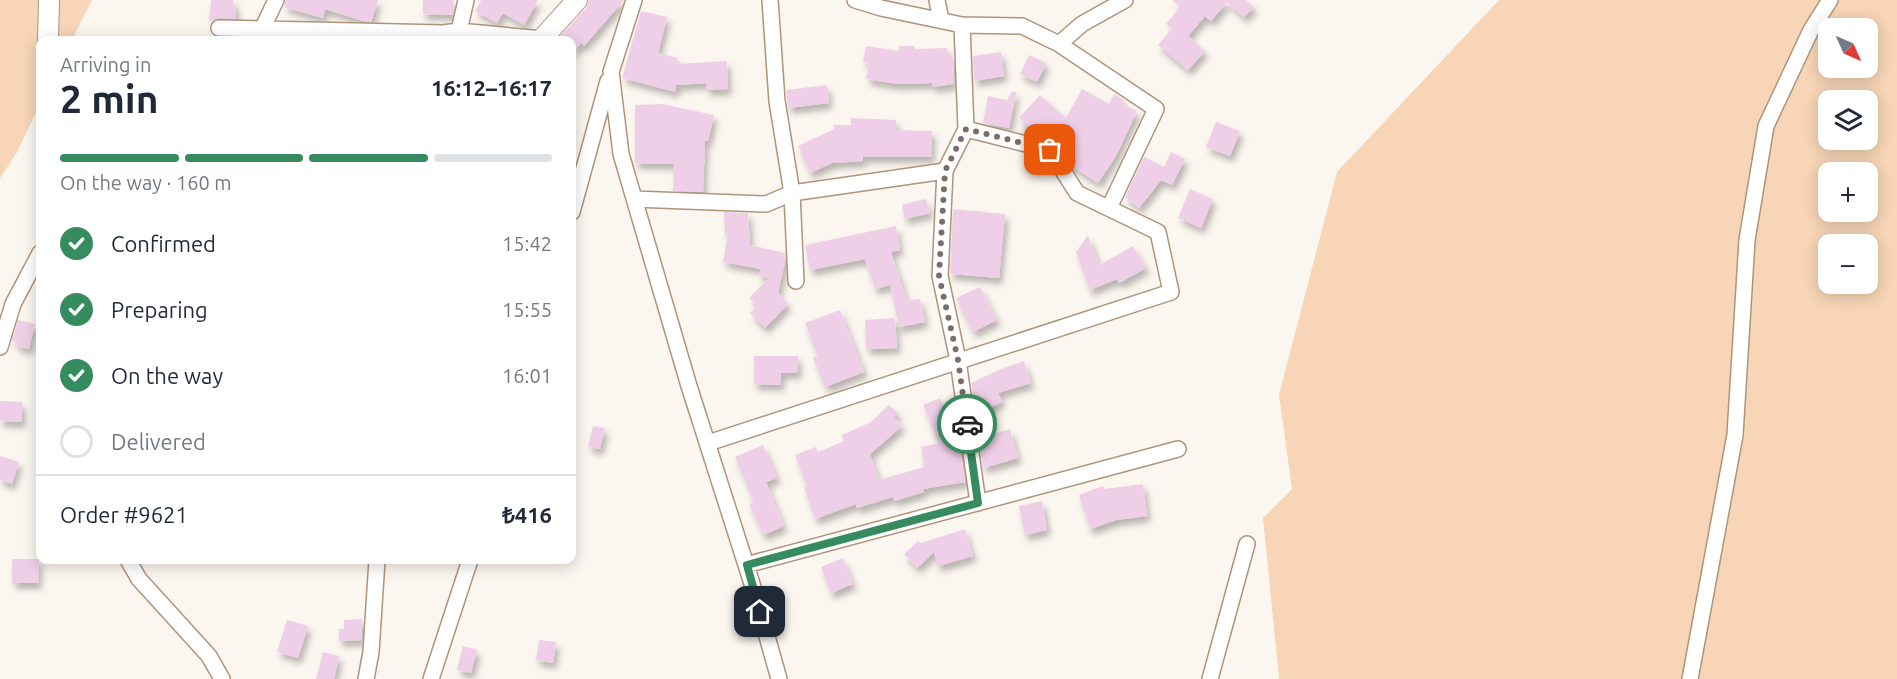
<!DOCTYPE html>
<meta charset="utf-8">
<style>
body{margin:0;font-family:Ubuntu,sans-serif;background:#f2f2f3;color:#1f2937;height:100vh;display:flex;flex-direction:column;font-size:22px;white-space:nowrap}
*{box-sizing:border-box;margin:0}
p{font-size:20px;color:#747a83}
.icon{flex:none;width:33px;height:33px;fill:none;stroke:currentColor;stroke-width:2;stroke-linecap:round;stroke-linejoin:round}
.map{position:relative;flex:1;overflow:hidden}
.side{position:absolute;left:36px;top:36px;width:540px;height:528px;display:flex;flex-direction:column;background:#fff;border-radius:12px;box-shadow:0 3px 15px #0003}
.side>*{flex:none}
.needle{width:39px;rotate:135deg}
.fabs{position:absolute;left:1818px;top:18px;display:grid;gap:12px}
.fabs a{display:grid;place-items:center;width:60px;height:60px;border-radius:12px;background:#fff;box-shadow:0 3px 15px #0003;font-size:30px}
.pin{position:absolute;display:grid;place-items:center;width:51px;height:51px;color:#fff;margin:-26px;border-radius:12px;box-shadow:0 3px 9px #0006}
.courier{position:absolute;display:grid;place-items:center;width:60px;height:60px;margin:-30px;border:4px solid #378c5f;border-radius:50%;background:#fff;color:#222;box-shadow:0 2px 8px #0007}
.summary em{font-style:normal;font-weight:700}
.summary div{display:flex;flex-direction:column-reverse}
.summary{display:flex;align-items:center;justify-content:space-between;height:102px;padding:0 24px}
h1{font-size:39px;font-weight:700;line-height:45px}
.bar{display:grid;grid-template-columns:repeat(4,1fr);gap:9px 6px;align-content:center;height:72px;padding:0 24px}
.bar i{height:8px;border-radius:4px;background:#e0e1e3}
.bar .current{background:#378c5f}
.bar p{grid-column:span 4}
.line{display:flex;align-items:center;gap:15px;padding:0 24px;border-top:2px solid #e0e1e3}
.line div{flex:1}
ol{padding:0 24px;list-style:none}
li{display:flex;align-items:center;gap:18px;height:66px}
li p{margin-inline-start:auto}
li .icon{padding:6px;border-radius:50%;background:#378c5f;color:#fff;stroke-width:4}
li:last-child{color:#747a83}
li i{width:33px;height:33px;border:3px solid #e0e1e3;border-radius:50%}
.map>svg:first-child{display:block}
</style>
<div class="map">
<svg width="1897" height="679" viewBox="0 0 1897 679">
<defs>
<filter id="shadow"><feDropShadow dx="3.5" dy="6" stdDeviation="3" flood-color="#0004"/></filter>
</defs>
<rect width="100%" height="100%" fill="#fcf6f0"/>
<!-- green -->
<path fill="#f7d5b6" fill-rule="evenodd" d="M0,0H92L72,40H40V104L16,154L0,178Z
M1499,0H1897V679H1279L1263,518L1292,489L1279,395L1337,172ZM1828,28H1868V68H1828ZM1828,100H1868V140H1828ZM1828,172H1868V212H1828ZM1828,244H1868V284H1828Z"/>
<!-- building -->
<path fill="#efcfe7" filter="url(#shadow)" d="M211,0H233V5H236L235,19L219,18L209,21Z
M286,0H378L371,22L364,21L325,9L323,18L284,7Z
M423,0H454L453,15L423,14Z
M480,0H538L524,25L503,13L497,23L475,11L481,1Z
M589,0H624L584,46L581,43L572,54V40H557L586,8Z
M1172,0H1246L1254,7L1244,17L1227,2L1211,21L1205,16L1188,36L1205,51L1188,70L1158,45L1172,29L1166,24L1180,7Z
M641,11L667,17L658,53L678,58L676,64L727,61L728,89L707,90L706,83L676,85V92L622,78Z
M866,46L899,51V46H914V49L947,48L948,56H953L954,84L932,87V83L897,84L866,79L869,63L863,62Z
M1001,52L1004,76L974,81L973,56Z
M1029,55L1046,63L1037,82L1020,74Z
M827,85L829,103L788,108L786,90Z
M1082,89L1109,104L1114,94L1124,100L1122,104L1137,111L1116,156L1098,183L1072,166L1049,133L1042,138L1019,118L1040,95L1066,118Z
M1012,91L1016,92L1009,128L983,123L988,96L1007,100Z
M662,104L714,115L708,141H705L703,192L673,191L674,164L635,163V105Z
M851,118L896,120V130L932,131L931,157H863V161L832,163L810,173L798,146L834,129V125H851Z
M1216,122L1240,131L1230,156L1206,147Z
M1171,152L1185,159L1172,185L1161,180L1139,208L1125,197L1144,157L1164,167Z
M1190,189L1213,199L1201,228L1178,218Z
M926,199L930,213L905,219L902,205Z
M953,209L1005,214L999,278L950,274Z
M724,212L748,213L750,245L785,253V262L778,293L788,304L765,328L750,313L757,306L749,298L769,278L759,276L761,269L723,262L728,233L725,234Z
M896,226L900,250L891,252L907,301L920,299L925,322L899,327L890,285L875,289L865,259L810,270L805,245Z
M1088,235L1099,265L1133,246L1146,268L1119,283L1117,279L1090,290L1076,252Z
M980,287L997,320L973,332L956,298Z
M840,310L864,372L825,387L813,357H818L805,323Z
M895,318L897,348L866,349L865,320Z
M18,320L35,324L29,349L16,346L17,342L12,341Z
M754,356H798V373H781V385L754,384Z
M1024,361L1031,383L998,393L1002,402L980,412L973,395L971,383L1001,369Z
M940,398L957,440H959L965,482L923,489L924,492L894,501L893,497L857,508L856,504L815,519L804,487L807,486L795,455L816,447L818,452L844,441L842,435L871,422L889,405L898,413L894,417L902,426L870,454L879,480L924,467L921,447L939,443L923,405Z
M0,401L22,402V422L0,421Z
M593,426L605,428L600,449L588,447Z
M1010,429L1018,458L983,468L979,438Z
M763,445L777,478L766,482L784,526L763,535L749,504L754,502L735,457Z
M0,456L19,462L12,484L0,480Z
M1143,484L1147,516L1116,520L1090,529L1079,495L1103,486L1104,489Z
M1042,501L1047,530L1025,535L1019,506Z
M965,529L973,556L938,566L934,552L917,568L904,554L918,541L921,543Z
M843,558L853,584L831,593L821,567Z
M12,559H39L38,583H12Z
M362,619V640L339,641V629H344V620Z
M287,620L308,626L298,658L277,652Z
M539,640L556,642L553,663L536,660Z
M463,646L477,650L471,673L457,670Z
M323,652L339,656L334,679H316Z"/>
<g fill="none" stroke-linecap="round" stroke-linejoin="round">
<defs>
<path id="minor" d="M634,0L611,72L621,154L689,386L754,590L779,679
M770,0L777,101L792,193L796,281
M855,0L881,8L962,25L1022,26L1059,44L1156,109L1109,208
M937,0L941,20
M962,25L966,129
M219,28L443,33L459,31L543,39
M459,31L466,0
M257,40L276,0
M1059,44L1082,24L1125,0
M945,171L940,276L958,360L978,503
M634,199L766,204L792,193L945,171L966,129L1050,150L1077,193L1158,232L1171,292L708,443
M572,212L608,81
M0,347L13,304L40,253
M128,560L139,579L209,656L222,679
M746,565L1178,449
M366,679L371,652L377,560
M431,679L470,560
M1210,679L1247,544
M1690,679L1735,435L1747,240L1766,126L1811,30L1830,0"/>
<path id="tertiary" d="M48,40L49,0
M541,40L577,0"/>
</defs>
<!-- minor casing -->
<use href="#minor" stroke="#af947a" stroke-width="18"/>
<!-- tertiary casing -->
<use href="#tertiary" stroke="#af947a" stroke-width="22"/>
<!-- minor -->
<use href="#minor" stroke="#fff" stroke-width="15"/>
<!-- tertiary -->
<use href="#tertiary" stroke="#fff" stroke-width="20"/>
</g>
<g fill="none" stroke-linecap="round" stroke-linejoin="round">
<!-- done -->
<path stroke="#796f67" stroke-width="6" stroke-dasharray="0 10.8" d="M967,424L958,360L939,276L945,171L966,129L1050,150"/>
<!-- route -->
<path stroke="#378c5f" stroke-width="8" d="M760,612L747,565L978,503L967,424"/>
</g>
</svg>
<div class="fabs">
<a><svg class="needle" viewBox="-14 -14 28 28"><path d="M0-13l5 13h-10z" fill="#e53935"/><path d="M0 13l5-13h-10z" fill="#747a83"/></svg></a>
<a><svg class="icon" aria-label="layers" viewBox="0 0 24 24"><path d="M12 4l9 5-9 5-9-5zM3 14l9 5 9-5"/></svg></a>
<a>+</a>
<a>−</a>
</div>
<div class="pin" style="left:1050px;top:150px;background:#ea580c"><svg class="icon" aria-label="bag" viewBox="0 0 24 24"><path d="M5 8h14l-1 12H6zM9 8a3 3 0 0 1 6 0"/></svg></div>
<div class="pin" style="left:760px;top:612px;background:#1f2937"><svg class="icon" aria-label="home" viewBox="0 0 24 24"><path d="M3 11l9-7 9 7M6 9v11h12V9"/></svg></div>
<div class="courier" style="left:967px;top:424px"><svg class="icon" aria-label="car" viewBox="0 0 24 24"><path d="M5 17H2v-5l4-1 3-4h7l3 4 3 1v5h-3M9 17h6M6 11h13"/><circle cx="7" cy="17" r="2"/><circle cx="17" cy="17" r="2"/></svg></div>
<section class="side">
<div class="summary"><div><h1>2 min</h1><p>Arriving in</p></div><em>16:12–16:17</em></div>
<div class="bar"><i class="current"></i><i class="current"></i><i class="current"></i><i></i><p>On the way · 160 m</p></div>
<ol>
<li><svg class="icon" aria-label="check" viewBox="0 0 24 24"><path d="M5 12l5 5 9-10"/></svg>Confirmed<p>15:42</p></li>
<li><svg class="icon" aria-label="check" viewBox="0 0 24 24"><path d="M5 12l5 5 9-10"/></svg>Preparing<p>15:55</p></li>
<li><svg class="icon" aria-label="check" viewBox="0 0 24 24"><path d="M5 12l5 5 9-10"/></svg>On the way<p>16:01</p></li>
<li><i></i>Delivered</li>
</ol>
<div class="line" style="height:78px"><div>Order #9621</div><b>₺416</b></div>
</section>
</div>
